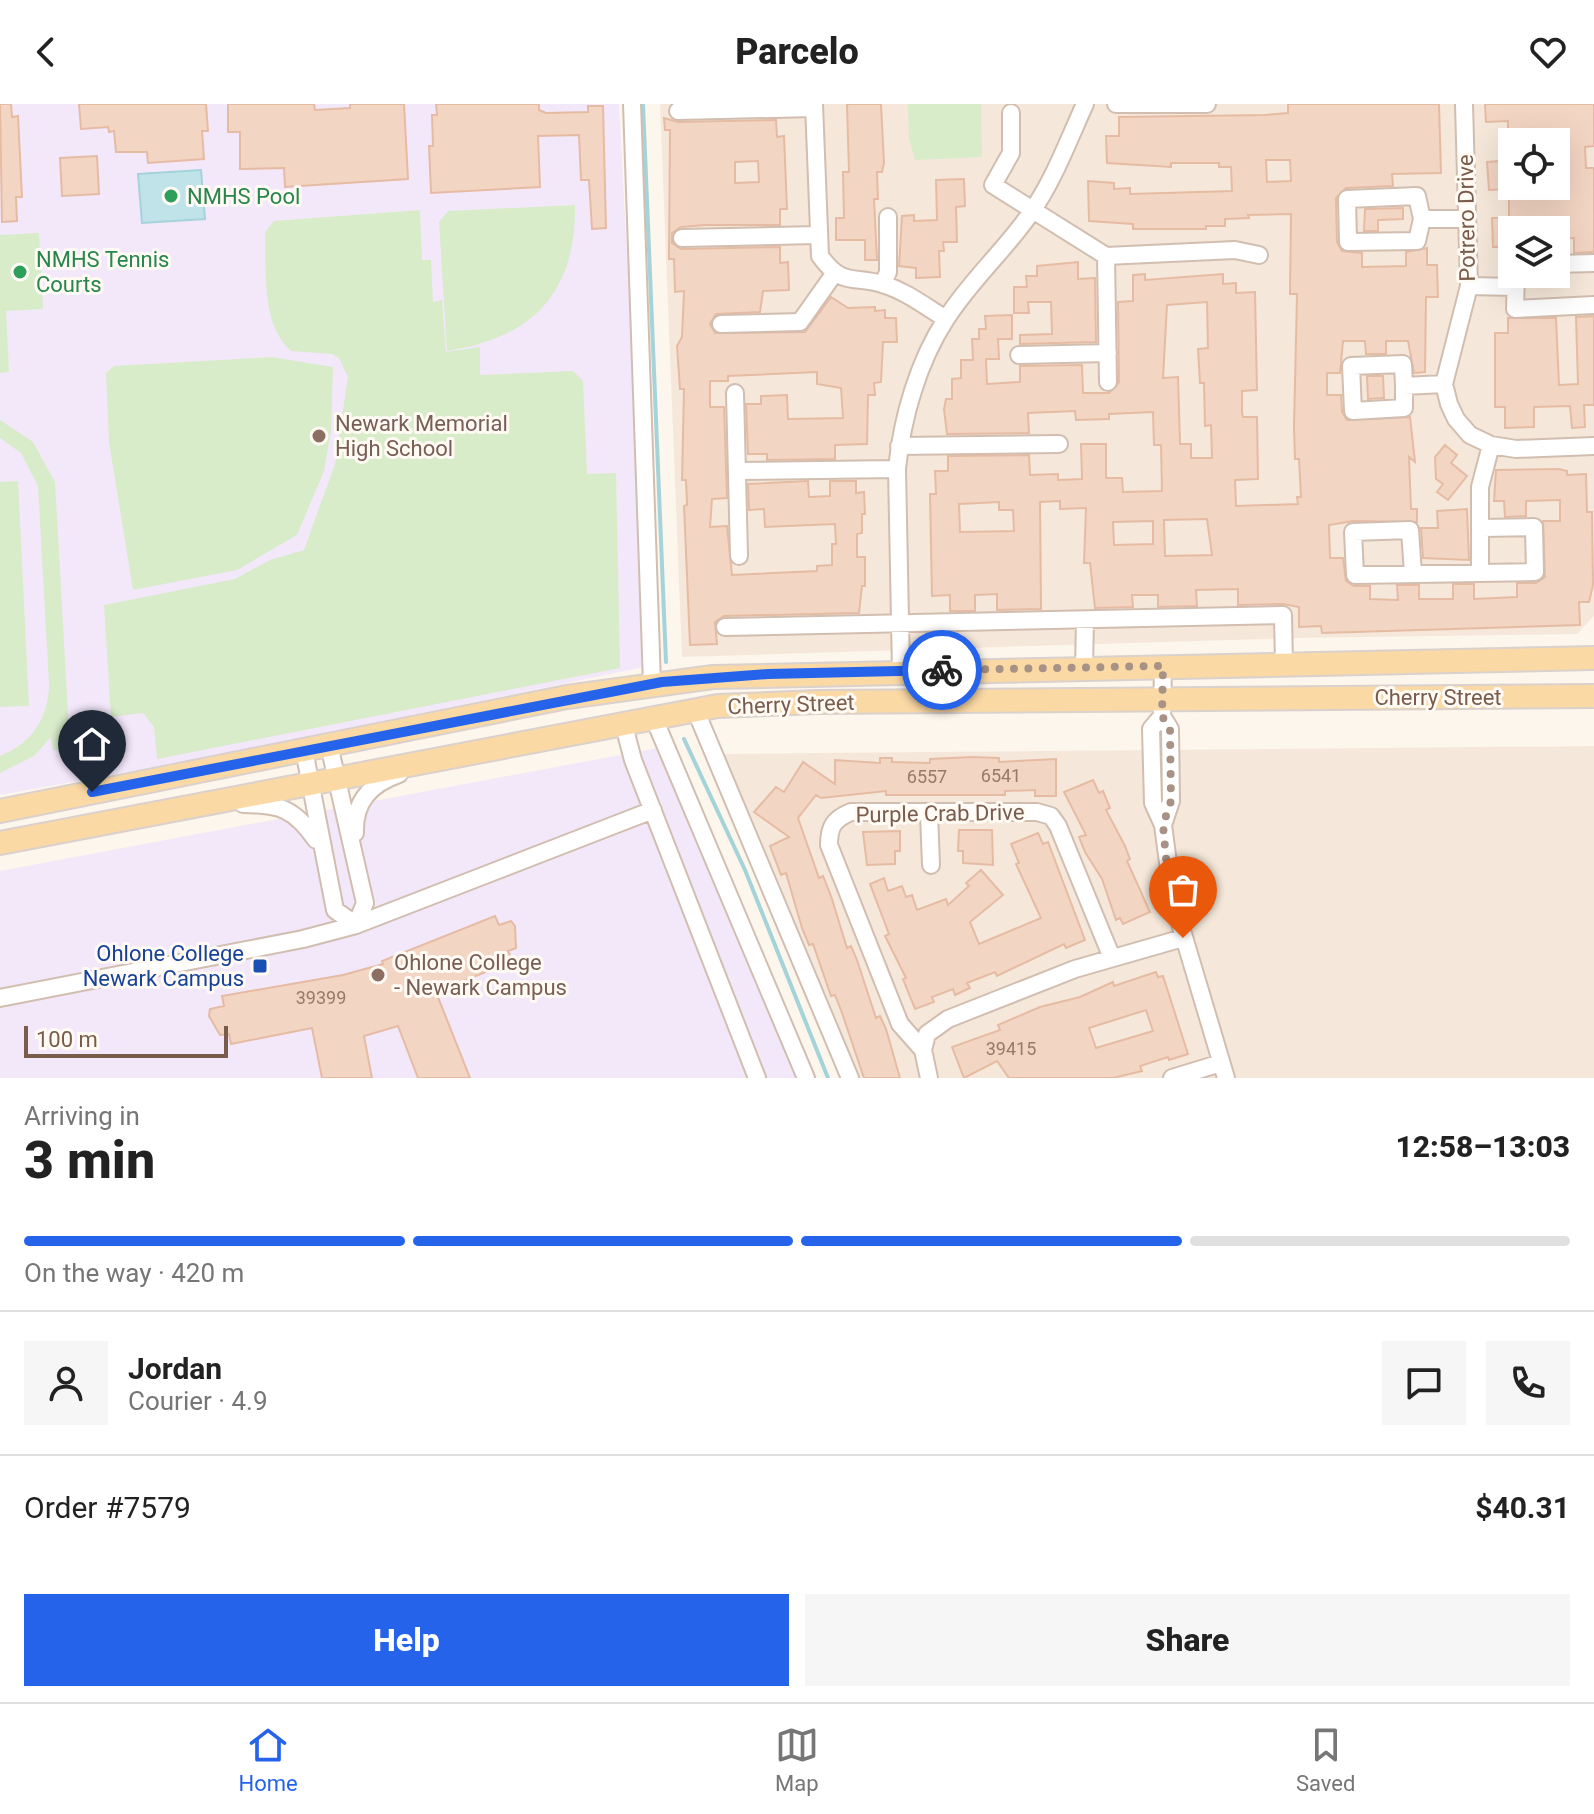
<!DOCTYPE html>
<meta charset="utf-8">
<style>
body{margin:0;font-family:Roboto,sans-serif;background:#f6f6f6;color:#222;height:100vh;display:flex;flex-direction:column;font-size:30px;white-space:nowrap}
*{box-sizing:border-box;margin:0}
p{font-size:26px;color:#767676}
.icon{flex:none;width:44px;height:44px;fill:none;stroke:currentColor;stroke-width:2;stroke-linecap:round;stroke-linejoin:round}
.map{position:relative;height:974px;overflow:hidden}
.details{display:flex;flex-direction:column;background:#fff;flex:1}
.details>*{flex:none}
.fabs{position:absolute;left:1498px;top:24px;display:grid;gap:16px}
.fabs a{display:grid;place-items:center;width:72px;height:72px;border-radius:0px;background:#fff;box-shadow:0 8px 32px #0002;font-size:40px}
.scale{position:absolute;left:24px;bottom:20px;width:204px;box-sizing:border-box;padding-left:8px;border:4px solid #7a5c4d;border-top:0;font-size:22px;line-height:28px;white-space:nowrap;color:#7a5c4d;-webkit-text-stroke:6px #fffaf3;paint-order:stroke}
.pin{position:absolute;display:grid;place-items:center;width:68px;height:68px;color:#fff;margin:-82px -34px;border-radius:50% 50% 50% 0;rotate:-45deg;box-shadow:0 0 8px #0007}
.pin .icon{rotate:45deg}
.courier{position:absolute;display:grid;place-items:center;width:80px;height:80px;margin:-40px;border:6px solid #2563eb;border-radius:50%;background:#fff;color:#222;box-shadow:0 2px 10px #0007}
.summary em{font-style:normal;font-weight:800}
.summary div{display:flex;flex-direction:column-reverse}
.summary{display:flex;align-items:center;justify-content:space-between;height:136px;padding:0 24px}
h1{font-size:52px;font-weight:800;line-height:60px}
.bar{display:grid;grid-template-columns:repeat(4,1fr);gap:12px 8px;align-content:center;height:96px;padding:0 24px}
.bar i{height:10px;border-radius:6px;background:#e0e0e0}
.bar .on{background:#2563eb}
.bar p{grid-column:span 4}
.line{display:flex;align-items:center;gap:20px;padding:0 24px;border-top:2px solid #e0e0e0}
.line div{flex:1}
.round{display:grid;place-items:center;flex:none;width:84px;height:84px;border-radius:0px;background:#f6f6f6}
.primary-button{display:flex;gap:16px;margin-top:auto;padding:16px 24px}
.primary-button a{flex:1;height:92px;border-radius:0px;background:#2563eb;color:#fff;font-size:32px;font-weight:800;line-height:92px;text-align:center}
.primary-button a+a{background:#f6f6f6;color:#222}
header{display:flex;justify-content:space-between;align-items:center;height:104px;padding:0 24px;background:#fff;font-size:36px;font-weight:800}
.tabs{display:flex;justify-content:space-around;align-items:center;height:112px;border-top:2px solid #e0e0e0;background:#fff;font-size:22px;color:#767676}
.tabs a{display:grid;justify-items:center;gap:4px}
.tabs .on{color:#2563eb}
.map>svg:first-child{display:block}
</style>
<header><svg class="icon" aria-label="back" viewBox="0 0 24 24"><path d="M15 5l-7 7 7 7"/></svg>Parcelo<svg class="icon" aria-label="heart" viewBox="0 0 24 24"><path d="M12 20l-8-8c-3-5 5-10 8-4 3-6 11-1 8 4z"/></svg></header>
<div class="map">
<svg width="1594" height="974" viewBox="0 0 1594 974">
<rect width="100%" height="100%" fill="#fdf6ec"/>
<!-- residential -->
<path fill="#f5e8da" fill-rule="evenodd" d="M660,0H1594V512L1577,530L1293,534L682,553ZM1512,38H1556V82H1512ZM1512,126H1556V170H1512Z
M1594,642V974H852L720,650Z"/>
<!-- education -->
<path fill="#f3e8fa" d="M0,0H619L649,562L183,658L0,691Z
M663,643L797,974H0V767Z"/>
<!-- green -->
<path fill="#d8ecc9" d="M908,0H981L982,53L915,56L909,35Z
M575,101C576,189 533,234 447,247L439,118L448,107Z
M420,106L422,156H431L433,198L442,196L446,248L480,243V271L573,267L583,277L587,370L616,369L620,564L157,655L154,623L143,609L111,613L104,501L235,475L270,456L304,446L335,360L348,273L339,254L332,250L291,247C260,219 267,167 265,128L274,117Z
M39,129L43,205L6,207L9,268L0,269V131Z
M272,253L333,263L331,327L324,367L297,431L237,466L133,486L109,338L106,269L114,262Z
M0,316L33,338L55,378L70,645L53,646L51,633L34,652L0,669V652C31,640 49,614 49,580L38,382L21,349L0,334Z
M18,377L29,602L0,603V378Z"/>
<!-- water -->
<path fill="#bfe3e8" stroke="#a5d3da" stroke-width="2" d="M201,66L205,115L142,119L138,70Z"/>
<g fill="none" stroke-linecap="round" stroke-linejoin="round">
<!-- stream -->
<path stroke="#a5d3da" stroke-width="4" d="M643,0L666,558
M684,635L745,766L828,974"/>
</g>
<!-- building -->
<path fill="#f3d5c3" stroke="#e6bba3" stroke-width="2" fill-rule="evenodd" d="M0,0H11L12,13L18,12L22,93H16L17,117L2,118Z
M79,0H206L208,27H202L204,55L148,59L147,48H116L114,27L109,28L108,23L81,25Z
M228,0H314L315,6L350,4V0H404L408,75L285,83L284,64L240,65V28H228Z
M436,0H539V6L546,9L588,8V2H603L606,124L592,125L589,76H581L579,31L538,32L540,83L431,89L429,42H433L432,11H437Z
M847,0H881L884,59L882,68H877L878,95H874L877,156H865V136H836V114H844L843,68H849Z
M1288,0H1439L1441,69L1392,70L1393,82L1346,84L1336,94L1337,138L1342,147L1362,149V163L1406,162V148L1427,144V161H1437L1438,193H1426L1425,268L1414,269L1408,237H1386V250H1366L1365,237H1343L1340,269H1327V291H1341L1342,308L1347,316L1410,313L1415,358L1409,353L1411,405H1417V418L1353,417L1329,421L1330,454H1343L1346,477L1354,482H1370V495L1398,496L1397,481H1419V495H1453V480H1474V495L1517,493V479H1536L1545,473L1543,417H1560V396L1526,397V412L1505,413L1504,397H1494L1496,366L1559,365L1567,367V371L1586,370L1587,408H1592L1593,481L1589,498H1579L1580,521L1322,529L1321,522L1299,523V503L1283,500L1238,501V485L1196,486L1197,502L1158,503V491H1132L1133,503L1095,504L1090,459H1084L1086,404L1060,405V397L1040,398L1041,505L997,506V490L975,491V507H950V491L932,492L930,390H936L935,367H948V352L1029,351L1030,371L1058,370V376L1082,375L1081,340H1106V374H1122L1123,388L1162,387L1161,341H1154L1153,308L1109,310V315L1076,316L1075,307L1028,309L1029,329L947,330L944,305L946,295H952V275L961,274V256H973L972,235H979V225H986L985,212L1012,211V235H998L999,255H986L987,280L1020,278V262L1082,261L1083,289H1109L1119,278L1118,198L1133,197V171L1145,170V176L1223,170V180L1236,179V189L1255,188L1257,286L1242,287V309L1243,313H1257L1258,375L1235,376L1236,402L1298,400L1297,393H1301L1299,355H1295L1294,323L1297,190H1290L1291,110L1248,111L1249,114L1225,115V122H1206V125H1133V120L1089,117L1088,77L1114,79V85L1130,84V90L1232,87L1231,63H1219V59H1171V63L1107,59L1106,32H1119V13L1265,11L1288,9ZM1266,56H1290L1291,77L1267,78ZM1207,198L1208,244L1198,245L1200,279H1204L1205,322L1211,321L1212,354H1191V340H1180L1178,273L1163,274L1167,201ZM999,398V406H1013L1014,427L960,428L959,400ZM1207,415L1212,451L1165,452L1164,416ZM1153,417V440L1114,441L1113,418Z
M1485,0H1594V42L1585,43L1586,64H1594V148L1574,149V134L1556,135V126H1512V136H1507L1504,143H1493L1492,114H1509V85L1489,86L1487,58L1512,56V82H1556V38H1508V17L1486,18Z
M664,14L678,18L776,16L777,33L784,32L787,105H780V121H705L681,123L672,129V139L681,145L780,143V159L788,158L789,186L763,187L760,208L716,210L710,220L715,229L805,228L831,193L848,204L875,203V207L885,206V214H896L897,238H883L881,278L874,279L875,291H868L867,340L835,341V355L767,356V350H748L746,300H761V292L787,291L788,315L843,314L841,284L817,280V268L728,272V277H710V303H724L727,394L712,395L710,423L727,422L732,471L817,467V462L832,461V440H836L835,420L765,423L764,405L749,406L748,380L808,377L809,393L830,392V377H856V389L864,388L865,410H862V429L857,430V453H865V482H862L859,509L724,512L715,518L717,540L690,541L684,402L687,401L686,376H682L684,285H680L677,242L682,233L684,187L675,188L674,155H669L670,26H665ZM758,57L759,78L735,79V58Z
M97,52L99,90L62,92L60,54Z
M964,75L965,102L956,103L957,138H943L944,147H939L940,173L916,174V164L899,162L902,112L914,111V117L937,116L936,76Z
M1403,104V115L1378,116V127H1364L1365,105Z
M1078,158V175L1095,174L1096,238L1020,240V231L1052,230L1051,198H1028L1029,209H1014V183H1027L1026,172H1037V162Z
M1594,212V301H1584L1585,323L1572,324L1570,302L1534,303V323L1505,324V303H1495V229H1508V214H1556L1559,281L1578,280L1576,213Z
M1367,272H1383L1384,294L1368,295Z
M1445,341L1457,351L1451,359L1467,372L1448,396L1437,388L1443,380L1436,375L1435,353Z
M1467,405L1469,456L1423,454L1421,424H1438L1437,407Z
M973,653L999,654V658L1056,655V692H1035V686L1005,687V691H886V687L821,694L816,691L798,714L819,774L823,772L831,792L847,844L851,842L857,856L876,914L880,912L886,925L900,974H864L842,909L835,891L831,892L813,840L809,841L802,824L786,769L781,771L770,742L789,733L754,708L776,683L784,688L803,658L835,680V656L880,659V654H892V658L930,659V655Z
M1093,676L1099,689L1103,687L1110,704L1106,706L1125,742L1130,755L1127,757L1150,808L1123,820L1120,814L1116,816L1102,775L1085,748L1079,733L1086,731L1064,688Z
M959,726H992L993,761L963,759V747H958Z
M900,727V747H895V760L867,761L863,728Z
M1038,729L1043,740L1048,738L1085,836L1066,844L1064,840L997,872L995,868L967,879L970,884L955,891L953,885L932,893L934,898L915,905L903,875L906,874L885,832L889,830L870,780L884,774L888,787L902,782L906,793L912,791L917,806L946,795L948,801L969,782L966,779L981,766L1003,791L970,818L979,840L1041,814L1016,760L1019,759L1011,740Z
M495,812L499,821L511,817L515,822L516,844L508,847L513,857L436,888L470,974H418L398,922L364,932L372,974H322L312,924L231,940L229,930L220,931L209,912L210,905L224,902L222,892L343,871L383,860L382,857Z
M1156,868L1158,873L1163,872L1188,950L1169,956L1168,953L1140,962L1142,967L1113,974H1009L997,957L964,974L952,943L1000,926L998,921L1040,903L1080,893L1113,878L1114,882ZM1146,906L1153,927L1096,944L1089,924Z"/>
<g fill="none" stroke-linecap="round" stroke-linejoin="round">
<defs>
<path id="minor" d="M632,0L652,579
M814,0L820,152C844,185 854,170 885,181C907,188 926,203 946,215
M1116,0H1207
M1464,0L1469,182L1444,280L1449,300L1456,315L1470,331L1491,341L1516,345L1594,342
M678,7L814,4
M1011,9V49L993,81L1106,152L1235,146L1259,151
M1422,115L1417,92L1347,95L1348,138L1417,137L1422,115H1467
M682,134L817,131
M1106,152L1108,278
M1556,160L1594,159
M1516,170L1515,205L1594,201
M883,180L888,168V113
M1469,182L1515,183
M721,220L800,218L834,170
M1019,251L1108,249
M1404,282V304L1353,307L1351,262L1403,260L1404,282L1444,280
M735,289L739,452
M899,342L1059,340
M737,367L897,365
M1480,468V383L1491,341
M1413,470L1410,426L1353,428L1355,471L1535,468L1534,423L1481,424
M725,523L1283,511L1284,560
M1084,564L1085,516
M901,567L897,365C902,314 918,258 946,215C970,177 1005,146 1030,110C1054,76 1068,37 1085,0
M695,605L850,974
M653,612L806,974
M1162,612L1151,625L1153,699L1163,721L1173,796L1226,974
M623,618L633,656L757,974
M329,641L365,799L356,821
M304,646L335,806L356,821
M243,700C280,700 295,705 316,736
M929,710L931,761
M1163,721L1171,697L1170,625L1162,612L1163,562
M355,729C354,698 370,680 399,670
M0,894L303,835L356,821L653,706
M923,946L900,920L829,741C829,722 834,715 851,708H1037L1051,712L1058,722L1112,854
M929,974L923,946L927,930L948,915L1075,865L1183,834
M1172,974L1221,959"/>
<path id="major" d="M0,707L567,593L713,573L1594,554
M0,739L718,602L817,598L1594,592"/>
</defs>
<!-- minor casing -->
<use href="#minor" stroke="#d1beb0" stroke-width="20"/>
<!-- major casing -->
<use href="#major" stroke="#dad1cd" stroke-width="26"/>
<!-- minor -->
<use href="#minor" stroke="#fff" stroke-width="16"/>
<!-- major -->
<use href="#major" stroke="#fbd9a5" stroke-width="22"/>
</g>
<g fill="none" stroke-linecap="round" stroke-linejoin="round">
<!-- done -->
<path stroke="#a89285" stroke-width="8" stroke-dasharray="0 14.4" d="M942,566L1163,562L1162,612L1170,625L1171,697L1163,721L1167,765L1183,834"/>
<!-- route -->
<path stroke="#2563eb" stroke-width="10" d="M92,688L662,578L768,570L942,566"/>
</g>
<!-- markers -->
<g fill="#2e9e5b" stroke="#fffaf3" stroke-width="3">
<circle cx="171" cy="92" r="8"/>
<circle cx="20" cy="168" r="8"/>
</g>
<g fill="#8d6e63" stroke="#fffaf3" stroke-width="3">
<circle cx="319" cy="332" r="8"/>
<circle cx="378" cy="871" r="8"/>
</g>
<rect fill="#1a4fb4" stroke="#fffaf3" stroke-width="3" x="252" y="854" width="16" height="16" rx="4"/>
<g text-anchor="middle" stroke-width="6" stroke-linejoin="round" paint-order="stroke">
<!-- number labels -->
<g font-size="18" fill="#987a6a">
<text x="1001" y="678">6541</text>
<text x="927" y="679">6557</text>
<text x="321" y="900">39399</text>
<text x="1011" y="951">39415</text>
</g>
<!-- leisure labels -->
<g font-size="22" fill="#27864d" stroke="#fffaf3" text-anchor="start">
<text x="187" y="100">NMHS Pool</text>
<text x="36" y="163">NMHS Tennis<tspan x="36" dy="25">Courts</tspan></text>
</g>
<!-- street labels -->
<g font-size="22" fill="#7a5c4d" stroke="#fffaf3">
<text transform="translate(1466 114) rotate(-91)" y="8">Potrero Drive</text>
<text x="1438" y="601">Cherry Street</text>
<text transform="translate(791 600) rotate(-2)" y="8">Cherry Street</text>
<text transform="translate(940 709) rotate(-1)" y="8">Purple Crab Drive</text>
</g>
<!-- education labels -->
<g font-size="22" fill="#785e54" stroke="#fffaf3" text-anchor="start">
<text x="335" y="327">Newark Memorial<tspan x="335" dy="25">High School</tspan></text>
<text x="394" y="866">Ohlone College<tspan x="394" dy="25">- Newark Campus</tspan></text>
</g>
<!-- transit labels -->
<g font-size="22" fill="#164399" stroke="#fffaf3" text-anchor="end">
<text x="244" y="857">Ohlone College<tspan x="244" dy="25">Newark Campus</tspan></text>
</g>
</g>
</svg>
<div class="fabs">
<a><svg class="icon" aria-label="locate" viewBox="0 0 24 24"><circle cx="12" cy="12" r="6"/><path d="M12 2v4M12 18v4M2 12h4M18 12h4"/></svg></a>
<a><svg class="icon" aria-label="layers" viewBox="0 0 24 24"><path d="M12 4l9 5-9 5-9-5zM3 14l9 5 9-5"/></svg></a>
</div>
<div class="scale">100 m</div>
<div class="pin" style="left:1183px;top:834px;background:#ea580c"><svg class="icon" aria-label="bag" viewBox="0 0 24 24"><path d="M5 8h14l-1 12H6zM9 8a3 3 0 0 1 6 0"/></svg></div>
<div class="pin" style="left:92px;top:688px;background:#1f2937"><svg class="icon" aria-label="home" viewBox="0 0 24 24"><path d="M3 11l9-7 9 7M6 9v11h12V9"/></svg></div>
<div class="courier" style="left:942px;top:566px"><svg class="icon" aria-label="bike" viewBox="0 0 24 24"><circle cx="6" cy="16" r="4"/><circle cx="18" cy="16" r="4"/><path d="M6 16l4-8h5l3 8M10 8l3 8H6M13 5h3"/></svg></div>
</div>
<section class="details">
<div class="summary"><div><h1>3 min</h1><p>Arriving in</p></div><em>12:58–13:03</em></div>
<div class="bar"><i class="on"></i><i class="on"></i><i class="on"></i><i></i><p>On the way · 420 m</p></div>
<div class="line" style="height:144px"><a class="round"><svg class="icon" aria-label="person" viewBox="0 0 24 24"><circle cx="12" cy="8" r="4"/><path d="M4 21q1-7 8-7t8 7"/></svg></a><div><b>Jordan</b><p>Courier · 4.9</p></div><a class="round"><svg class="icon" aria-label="chat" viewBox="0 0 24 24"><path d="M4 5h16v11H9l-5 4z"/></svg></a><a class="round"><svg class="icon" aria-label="phone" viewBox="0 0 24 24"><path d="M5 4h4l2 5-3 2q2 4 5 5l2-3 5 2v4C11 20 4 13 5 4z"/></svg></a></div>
<div class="line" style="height:104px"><div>Order #7579</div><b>$40.31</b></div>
<div class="primary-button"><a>Help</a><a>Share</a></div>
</section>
<nav class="tabs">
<a class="on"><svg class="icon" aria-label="home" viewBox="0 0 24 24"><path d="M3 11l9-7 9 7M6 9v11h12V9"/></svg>Home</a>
<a><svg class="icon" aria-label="map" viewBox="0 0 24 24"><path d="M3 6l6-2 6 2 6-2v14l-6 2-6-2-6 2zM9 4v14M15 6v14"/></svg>Map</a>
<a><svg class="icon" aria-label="saved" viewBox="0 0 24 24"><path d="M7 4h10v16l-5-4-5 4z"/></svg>Saved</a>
</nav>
